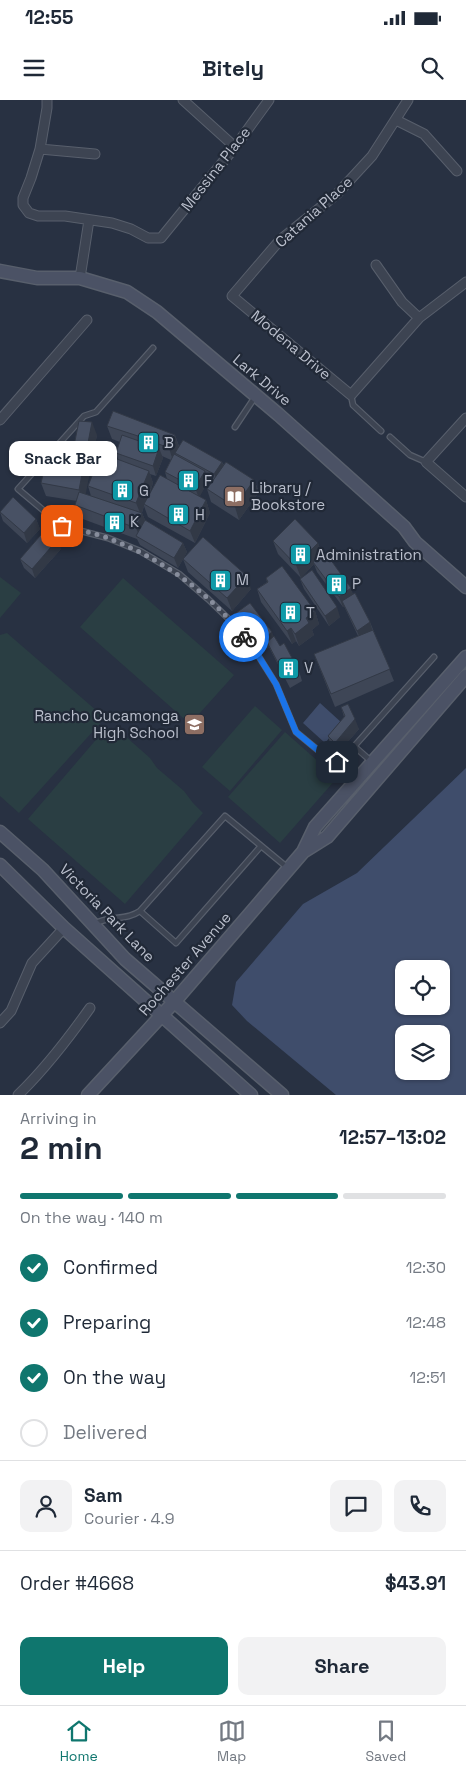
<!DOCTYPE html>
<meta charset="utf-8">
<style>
body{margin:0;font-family:"Space Grotesk",sans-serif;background:#f2f2f3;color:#1f2937;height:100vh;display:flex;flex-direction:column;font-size:19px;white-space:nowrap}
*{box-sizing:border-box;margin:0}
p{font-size:16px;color:#747a83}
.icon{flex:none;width:28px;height:28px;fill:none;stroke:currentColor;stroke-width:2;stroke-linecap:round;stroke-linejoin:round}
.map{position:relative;height:995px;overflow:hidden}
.details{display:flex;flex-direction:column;background:#fff;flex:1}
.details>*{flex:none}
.controls{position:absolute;left:395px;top:860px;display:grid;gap:10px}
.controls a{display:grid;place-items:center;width:55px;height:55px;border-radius:10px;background:#fff;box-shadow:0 1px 4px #0004;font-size:25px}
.pin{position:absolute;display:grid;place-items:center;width:42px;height:42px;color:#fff;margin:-21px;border-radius:10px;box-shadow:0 2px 8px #0006}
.courier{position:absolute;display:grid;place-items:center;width:50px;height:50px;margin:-25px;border:4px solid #1a73e8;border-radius:50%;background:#fff;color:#222;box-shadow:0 1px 6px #0007}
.bubble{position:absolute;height:35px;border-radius:10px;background:#fff;box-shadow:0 1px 4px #0004;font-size:16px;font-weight:700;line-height:35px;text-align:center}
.summary em{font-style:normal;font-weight:700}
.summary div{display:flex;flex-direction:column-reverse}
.summary{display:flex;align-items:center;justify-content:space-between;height:85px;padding:0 20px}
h1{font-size:32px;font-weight:700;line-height:38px}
.bar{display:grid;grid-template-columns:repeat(4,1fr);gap:8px 5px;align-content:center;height:60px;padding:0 20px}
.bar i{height:6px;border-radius:4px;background:#e0e1e3}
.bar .active{background:#0f766e}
.bar p{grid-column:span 4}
.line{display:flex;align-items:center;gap:12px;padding:0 20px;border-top:1px solid #e0e1e3}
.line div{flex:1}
.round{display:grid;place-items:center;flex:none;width:52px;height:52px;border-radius:10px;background:#f2f2f3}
ol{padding:0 20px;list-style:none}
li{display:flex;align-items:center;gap:15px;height:55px}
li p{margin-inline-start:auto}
li .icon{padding:5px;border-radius:50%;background:#0f766e;color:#fff;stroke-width:4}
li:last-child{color:#747a83}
li i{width:28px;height:28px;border:2px solid #e0e1e3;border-radius:50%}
.button{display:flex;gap:10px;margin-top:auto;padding:10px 20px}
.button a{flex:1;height:58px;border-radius:10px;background:#0f766e;color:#fff;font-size:20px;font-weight:700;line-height:58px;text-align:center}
.button a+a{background:#f2f2f3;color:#1f2937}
.status{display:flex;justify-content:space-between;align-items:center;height:35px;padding:0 25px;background:#fff;direction:ltr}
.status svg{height:14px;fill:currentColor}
header{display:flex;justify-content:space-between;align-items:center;height:65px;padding:0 20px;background:#fff;font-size:22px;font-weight:700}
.tab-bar{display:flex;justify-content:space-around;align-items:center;height:70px;border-top:1px solid #e0e1e3;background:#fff;font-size:14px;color:#747a83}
.tab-bar a{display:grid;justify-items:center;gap:2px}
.tab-bar .active{color:#0f766e}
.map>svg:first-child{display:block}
</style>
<div class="status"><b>12:55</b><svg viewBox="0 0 49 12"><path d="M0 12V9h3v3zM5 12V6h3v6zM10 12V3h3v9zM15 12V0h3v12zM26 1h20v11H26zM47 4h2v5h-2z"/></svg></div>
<header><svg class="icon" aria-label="menu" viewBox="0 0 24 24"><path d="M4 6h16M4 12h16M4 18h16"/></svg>Bitely<svg class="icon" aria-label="search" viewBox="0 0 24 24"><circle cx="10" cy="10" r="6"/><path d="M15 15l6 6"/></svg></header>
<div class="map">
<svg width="466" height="995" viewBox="0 0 466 995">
<rect width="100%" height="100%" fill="#283142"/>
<!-- green -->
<path fill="#2a3e43" d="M0,477L21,493L0,518Z
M123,478L234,575L190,624L80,527Z
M7,533L105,618L19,713L0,696V535Z
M255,606L282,630L230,691L202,667Z
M106,628H116L150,658L157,668L184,691L193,703L203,713L125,804L28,719Z
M285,632L337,678L280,743L228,697Z"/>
<!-- water -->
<path fill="#3f4d6b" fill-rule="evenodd" d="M320,603L342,623L325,643L303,623Z
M466,668V995H336L247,921L232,905L236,882L303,804L357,773ZM404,869H441V906H404ZM404,934H441V971H404Z"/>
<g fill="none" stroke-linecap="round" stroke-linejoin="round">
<defs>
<path id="lane" d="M153,248L96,312L84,316L18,389L62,426L108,438L140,451L179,474L208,499L235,525L256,552L276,584L296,632L331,661H341L434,557
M351,295L353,305L381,331
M235,327L255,297
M390,337L410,355L426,362
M354,646L372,662
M261,746L176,843L140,811L225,716C246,733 267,751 288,768
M94,824C109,815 126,821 140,811"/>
<path id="street" d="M47,0V8L40,49L31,78L23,98V105L29,113L38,116H65L112,123L131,129L148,138H161L235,47L269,0
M183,0L235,47
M408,0L372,56L337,94L280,140L232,196L351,295L419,218L466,182
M396,20L424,34L457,71
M40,49L95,54
M376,165L402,202L419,218
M80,178L89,120
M466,318L426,362L466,397
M0,320L87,220
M0,923L11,911L32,863L64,828
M18,995C46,968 68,939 90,908"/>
<path id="secondary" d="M0,171L37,178H80L127,192L157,212L279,315L404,427L415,442L466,487
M0,732L43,770L125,859L282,995
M303,752L327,737L466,576
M0,765L64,828L251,995
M88,995L174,902L303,752L315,727L466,557"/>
</defs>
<!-- lane casing -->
<use href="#lane" stroke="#585f6c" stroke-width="7"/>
<!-- street casing -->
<use href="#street" stroke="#585f6c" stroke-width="11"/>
<!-- secondary casing -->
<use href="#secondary" stroke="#585f6c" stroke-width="15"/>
<!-- lane -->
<use href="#lane" stroke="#3d4452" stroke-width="4.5"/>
<!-- street -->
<use href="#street" stroke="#3d4452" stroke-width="9"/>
<!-- secondary -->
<use href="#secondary" stroke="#4b5265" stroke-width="12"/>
</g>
<!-- wall -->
<path fill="#3e4656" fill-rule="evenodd" d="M107,326L175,335L179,346L222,362L224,365L254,380L259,392L239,420L211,402L207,389L213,381L207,378L208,381L199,397L206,400L210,413L195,443L148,417L144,406L142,413L145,420L183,443L187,452L178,468L140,445L137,439L80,418L75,405L77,401L46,396L41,383L67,360L64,374L68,375L97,335L85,394L91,396L88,386L118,359L116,353L120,342L112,339ZM162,356L171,360L165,372L167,379L149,396L153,383L150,374L156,376L163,358Z
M0,412L36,419L40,429L27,443L3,421Z
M273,441L318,443L322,454L353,494L370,522L394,581L335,607L314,554L358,536L344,506L343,507L317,472L314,464L301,478L278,454Z
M61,449L35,478L24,468L20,459Z
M183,459L251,489L232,511L188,472Z
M266,478L315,511L319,524L312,530L314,535L299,546L296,541L292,544L261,502L257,489L267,482Z
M300,479L340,517L329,526L304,489Z
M236,513L274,537L280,546L299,571L302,581L290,588L269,547L263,552L240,523Z
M341,607L359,629L339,652L331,646L328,636L344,617Z"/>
<!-- shaded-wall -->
<path fill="#323946" d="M92,322L97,335L84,403L79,390Z
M175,335L179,347L175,353L176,355L173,361L169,348Z
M62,347L67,360L61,386L57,373Z
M159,348L163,358L156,376L153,366Z
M222,362L226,372L218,384L214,374Z
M149,371L153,383L145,405L144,404V406L141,415L136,403Z
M205,371L208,381L199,398L195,388Z
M254,380L259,392L239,420L235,407Z
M206,400L210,413L195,443L190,431Z
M142,413L147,425L140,438L136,428Z
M36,419L40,429L27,443L24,433Z
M58,439L61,449L35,478L32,469Z
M183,443L187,452L178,468L174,458Z
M318,443L323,456L313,462L314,464L301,478L296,465Z
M247,476L251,489L232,511L227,498Z
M351,488L354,497L342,501L344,506L343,507L339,497Z
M337,507L340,517L329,526L325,516Z
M315,511L319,524L312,530L314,535L299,546L295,534L306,518Z
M370,522L373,532L361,541L357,531Z
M291,528L296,541L292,544L287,531Z
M272,532L276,542H267L269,547L263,552L259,543Z
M355,619L359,629L339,652L335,643Z"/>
<!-- building -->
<path fill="#485164" stroke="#323946" d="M113,311L175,335L169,348L138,336L107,326Z
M79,321L92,322L79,390L41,383L50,346L62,347L57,373L68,375Z
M122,335L159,348L153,366L116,353Z
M183,340L222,362L214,374L175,353Z
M101,353L149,371L136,403L88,386Z
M174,354L205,371L195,388L165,372Z
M226,362L254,380L235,407L207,389Z
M160,375L206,400L190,431L144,404Z
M79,392L142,413L136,428L75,405Z
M13,397L36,419L24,433L0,412Z
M295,419L318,443L296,465L273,441Z
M145,420L183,443L174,458L136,436Z
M46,429L58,439L32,469L20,459Z
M203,437L247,476L227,498L183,459Z
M325,452L351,488L339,497L313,462Z
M282,466L315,511L306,518L309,523L295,534L291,528L287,531L257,489L268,482L266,478Z
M312,470L337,507L325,516L300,479Z
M355,493L370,522L357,531L342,501Z
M250,503L272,532L259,543L236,513Z
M373,530L390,569L331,594L314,554Z
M274,536L280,546L284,543L299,571L286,578L267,542Z
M348,604L355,619L335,643L328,636L345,616L341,607Z"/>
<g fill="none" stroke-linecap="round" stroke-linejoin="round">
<!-- done -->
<path stroke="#878d9c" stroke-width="5" stroke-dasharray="0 9" d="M62,426C77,430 95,433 110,439C162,459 210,493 244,537"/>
<!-- route -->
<path stroke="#1a73e8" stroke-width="6" d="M244,537L256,552L276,584L296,632L331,661L337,662"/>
</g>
<!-- icons -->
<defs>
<symbol id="building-square" viewBox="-11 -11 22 22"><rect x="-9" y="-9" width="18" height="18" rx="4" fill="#0f9aa8" stroke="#212937"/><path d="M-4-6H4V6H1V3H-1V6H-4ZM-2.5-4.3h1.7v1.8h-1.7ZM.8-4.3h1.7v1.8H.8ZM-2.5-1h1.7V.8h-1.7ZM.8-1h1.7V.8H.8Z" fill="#fff"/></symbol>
<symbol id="library-square" viewBox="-11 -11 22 22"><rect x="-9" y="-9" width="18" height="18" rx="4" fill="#8d6e63" stroke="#212937"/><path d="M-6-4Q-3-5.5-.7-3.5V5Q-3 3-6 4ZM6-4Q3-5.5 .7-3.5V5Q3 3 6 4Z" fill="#fff"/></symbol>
<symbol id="school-square" viewBox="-11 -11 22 22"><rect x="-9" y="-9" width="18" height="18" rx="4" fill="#8d6e63" stroke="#212937"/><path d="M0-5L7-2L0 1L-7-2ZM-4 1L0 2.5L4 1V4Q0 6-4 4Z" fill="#fff"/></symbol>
</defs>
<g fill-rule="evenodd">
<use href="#building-square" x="136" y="330" width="25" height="25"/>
<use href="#building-square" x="176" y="368" width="25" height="25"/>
<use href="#building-square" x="110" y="378" width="25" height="25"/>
<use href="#library-square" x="222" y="384" width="25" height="25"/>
<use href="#building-square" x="166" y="402" width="25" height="25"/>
<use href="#building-square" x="102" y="410" width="25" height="25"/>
<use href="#building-square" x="288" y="442" width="25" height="25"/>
<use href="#building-square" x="208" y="468" width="25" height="25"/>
<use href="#building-square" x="324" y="472" width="25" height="25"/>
<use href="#building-square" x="278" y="500" width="25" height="25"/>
<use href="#building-square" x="276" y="556" width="25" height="25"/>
<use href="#school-square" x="182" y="612" width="25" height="25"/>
</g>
<g text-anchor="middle" stroke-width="4.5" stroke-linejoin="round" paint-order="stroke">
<!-- street labels -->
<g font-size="15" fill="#babfcc" stroke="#212937">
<text transform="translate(216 69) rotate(-52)" y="5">Messina Place</text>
<text transform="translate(314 112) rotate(-42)" y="5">Catania Place</text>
<text transform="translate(291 245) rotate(40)" y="5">Modena Drive</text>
<text transform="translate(262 280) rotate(40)" y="5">Lark Drive</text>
<text transform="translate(107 813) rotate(46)" y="5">Victoria Park Lane</text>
<text transform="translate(185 864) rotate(-49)" y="5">Rochester Avenue</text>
</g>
<!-- poi labels -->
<g font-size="15" fill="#babfcc" stroke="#212937" text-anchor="start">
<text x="164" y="348">B</text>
<text x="204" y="386">F</text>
<text x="251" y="393">Library /<tspan x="251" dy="17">Bookstore</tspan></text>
<text x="139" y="396">G</text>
<text x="195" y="420">H</text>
<text x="130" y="427">K</text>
<text x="316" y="460">Administration</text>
<text x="236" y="485">M</text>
<text x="352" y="489">P</text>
<text x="306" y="518">T</text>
<text x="304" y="573">V</text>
<text x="179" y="621" text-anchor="end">Rancho Cucamonga<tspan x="179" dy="17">High School</tspan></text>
</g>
</g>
</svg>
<div class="controls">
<a><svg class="icon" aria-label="locate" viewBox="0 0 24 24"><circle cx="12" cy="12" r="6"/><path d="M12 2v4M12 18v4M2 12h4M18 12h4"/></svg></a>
<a><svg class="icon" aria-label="layers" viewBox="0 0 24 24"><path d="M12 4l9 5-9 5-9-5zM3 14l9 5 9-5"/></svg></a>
</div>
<div class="pin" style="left:62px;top:426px;background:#ea580c"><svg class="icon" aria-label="bag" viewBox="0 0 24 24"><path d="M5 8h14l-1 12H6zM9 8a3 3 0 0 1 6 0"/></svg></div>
<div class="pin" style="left:337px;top:662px;background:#1f2937"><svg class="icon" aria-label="home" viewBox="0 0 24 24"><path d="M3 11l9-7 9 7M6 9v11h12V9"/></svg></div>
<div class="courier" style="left:244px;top:537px"><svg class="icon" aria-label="bike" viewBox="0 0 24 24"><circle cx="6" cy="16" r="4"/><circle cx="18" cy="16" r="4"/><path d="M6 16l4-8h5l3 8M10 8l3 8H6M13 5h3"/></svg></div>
<div class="bubble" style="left:9px;top:341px;width:108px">Snack Bar</div>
</div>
<section class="details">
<div class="summary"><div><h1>2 min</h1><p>Arriving in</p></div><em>12:57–13:02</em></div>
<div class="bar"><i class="active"></i><i class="active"></i><i class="active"></i><i></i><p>On the way · 140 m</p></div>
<ol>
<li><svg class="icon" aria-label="check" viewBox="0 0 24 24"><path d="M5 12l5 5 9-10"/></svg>Confirmed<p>12:30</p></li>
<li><svg class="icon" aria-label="check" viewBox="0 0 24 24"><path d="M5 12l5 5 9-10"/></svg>Preparing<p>12:48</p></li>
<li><svg class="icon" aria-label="check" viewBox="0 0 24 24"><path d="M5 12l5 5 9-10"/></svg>On the way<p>12:51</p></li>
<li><i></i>Delivered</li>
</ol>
<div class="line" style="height:90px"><a class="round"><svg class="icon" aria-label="person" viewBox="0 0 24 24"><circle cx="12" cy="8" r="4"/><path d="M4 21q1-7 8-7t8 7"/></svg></a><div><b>Sam</b><p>Courier · 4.9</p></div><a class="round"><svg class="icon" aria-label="chat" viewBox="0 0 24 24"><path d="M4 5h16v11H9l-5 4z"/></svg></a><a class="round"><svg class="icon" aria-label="phone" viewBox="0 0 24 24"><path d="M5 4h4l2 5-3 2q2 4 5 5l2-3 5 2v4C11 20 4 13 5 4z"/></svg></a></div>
<div class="line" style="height:65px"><div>Order #4668</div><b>$43.91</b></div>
<div class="button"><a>Help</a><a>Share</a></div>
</section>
<nav class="tab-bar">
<a class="active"><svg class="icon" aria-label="home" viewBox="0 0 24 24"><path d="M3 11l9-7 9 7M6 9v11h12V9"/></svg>Home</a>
<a><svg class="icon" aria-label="map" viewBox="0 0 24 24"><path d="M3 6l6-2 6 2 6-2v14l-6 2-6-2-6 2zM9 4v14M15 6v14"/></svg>Map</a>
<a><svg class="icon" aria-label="saved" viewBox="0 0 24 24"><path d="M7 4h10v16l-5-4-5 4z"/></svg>Saved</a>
</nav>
